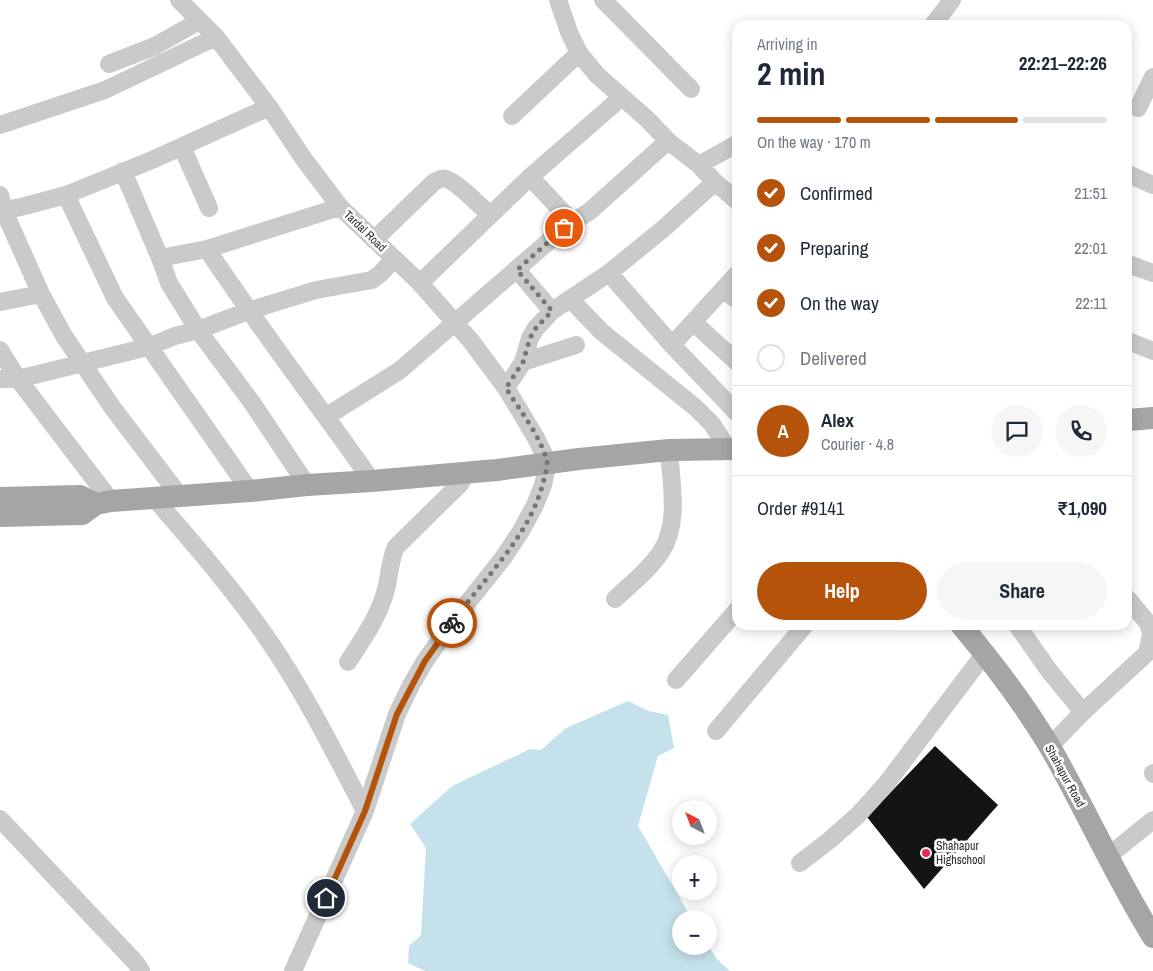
<!DOCTYPE html>
<meta charset="utf-8">
<style>
body{margin:0;font-family:"Archivo Narrow",sans-serif;background:#f6f6f7;color:#1f2937;height:100vh;display:flex;flex-direction:column;font-size:19px;white-space:nowrap}
*{box-sizing:border-box;margin:0}
p{font-size:16px;color:#747a83}
.icon{flex:none;width:28px;height:28px;fill:none;stroke:currentColor;stroke-width:2;stroke-linecap:round;stroke-linejoin:round}
.map{position:relative;flex:1;overflow:hidden}
.side{position:absolute;left:732px;top:20px;width:400px;height:610px;display:flex;flex-direction:column;background:#fff;border-radius:15px;box-shadow:0 2px 12px #0003}
.side>*{flex:none}
.needle{width:32px;rotate:318deg}
.controls{position:absolute;left:672px;top:800px;display:grid;gap:10px}
.controls a{display:grid;place-items:center;width:45px;height:45px;border-radius:50%;background:#fff;box-shadow:0 2px 12px #0003;font-size:25px}
.pin{position:absolute;display:grid;place-items:center;width:42px;height:42px;color:#fff;margin:-21px;border:2px solid #fff;border-radius:50%;box-shadow:0 1px 5px #0007}
.courier{position:absolute;display:grid;place-items:center;width:50px;height:50px;margin:-25px;border:4px solid #b45309;border-radius:50%;background:#fff;color:#222;box-shadow:0 1px 6px #0007}
.headline em{font-style:normal;font-weight:800}
.headline div{display:flex;flex-direction:column-reverse}
.headline{display:flex;align-items:center;justify-content:space-between;height:85px;padding:0 25px}
h1{font-size:32px;font-weight:800;line-height:38px}
.bar{display:grid;grid-template-columns:repeat(4,1fr);gap:8px 5px;align-content:center;height:60px;padding:0 25px}
.bar i{height:6px;border-radius:4px;background:#e0e1e3}
.bar .selected{background:#b45309}
.bar p{grid-column:span 4}
.line{display:flex;align-items:center;gap:12px;padding:0 25px;border-top:1px solid #e0e1e3}
.line div{flex:1}
.round{display:grid;place-items:center;flex:none;width:52px;height:52px;border-radius:26px;background:#f6f6f7}
ol{padding:0 25px;list-style:none}
li{display:flex;align-items:center;gap:15px;height:55px}
li p{margin-inline-start:auto}
li .icon{padding:5px;border-radius:50%;background:#b45309;color:#fff;stroke-width:4}
li:last-child{color:#747a83}
li i{width:28px;height:28px;border:2px solid #e0e1e3;border-radius:50%}
.action{display:flex;gap:10px;margin-top:auto;padding:10px 25px}
.action a{flex:1;height:58px;border-radius:30px;background:#b45309;color:#fff;font-size:20px;font-weight:800;line-height:58px;text-align:center}
.action a+a{background:#f6f6f7;color:#1f2937}
.map>svg:first-child{display:block}
</style>
<div class="map">
<svg width="1153" height="971" viewBox="0 0 1153 971">
<rect width="100%" height="100%" fill="#fff"/>
<!-- water -->
<path fill="#c5e1eb" d="M628,701L649,711L668,715L674,748L658,756L638,826L692,919H681V946H708L718,960L730,971H425L408,963L409,946L421,935L426,848L410,824L452,786L530,749L541,750L566,728Z"/>
<!-- building -->
<path fill="#141414" d="M935,746L998,805L924,889L867,817Z"/>
<g fill="none" stroke-linecap="round" stroke-linejoin="round">
<!-- minor -->
<path stroke="#cacaca" stroke-width="18" d="M179,0L216,37L269,107L303,158L340,207L420,283L471,341L506,388L536,438L548,463L543,485L535,505L521,531L503,558L457,616L425,661L411,685L397,714L365,811L293,971
M558,0L569,32L579,53L597,75L647,119L668,141L699,165L715,182L738,202
M603,0L691,89
M933,25L952,0
M109,64L155,46L199,21
M1138,108L1153,77
M512,116L579,53
M0,125L105,90L216,37
M182,147L209,208
M699,165L738,143
M123,171L160,258L169,283L198,330L253,404L307,485
M1128,174L1153,185
M530,177L573,223
M0,195L4,211L41,294L64,336L112,407L179,495
M66,195L115,298L250,491
M0,211L21,207L66,195L152,160L269,107
M374,240L434,182C439,180 441,177 446,179C456,181 481,207 490,215
M207,249C259,328 317,403 372,481
M160,258L207,249L340,207
M1128,264L1153,273
M517,270L552,311
M609,273L672,345L738,414
M420,283L530,177L622,97
M723,289L738,301
M570,299L602,332L696,408L712,424L728,449
M0,302L41,294
M693,322L738,363
M1128,341L1153,351
M672,345L738,273
M0,350L18,379L111,501
M523,362L576,345
M0,379H18L148,347L175,336L198,330L248,311L316,290L372,280L380,274L394,259
M506,388L523,362L530,338L536,328L552,311L609,273L663,229L715,182
M327,416L399,371L564,228L590,211L668,141
M155,499C194,544 233,589 267,638C305,693 334,752 365,811
M615,599C631,584 649,570 661,552C680,523 671,483 669,450
M1017,625L1050,672L1083,712
M348,662C362,640 378,618 385,593C390,577 389,562 396,547L460,484L467,472
M676,680L738,609
M716,731L805,625
M1049,747L1083,712L1147,653L1151,634L1148,623L1128,599
M1153,773V774
M0,819L136,963L141,971
M1107,857L1153,820
M800,863L831,839L858,815L886,784L985,653"/>
<!-- major -->
<path stroke="#a5a5a5" stroke-width="22" d="M1128,420L1153,418
M0,498L80,496L96,504
M0,516L82,514L96,504L111,501L250,491L307,485L372,481L497,470L579,459L669,450L738,449
M961,625C993,663 1024,704 1050,747C1086,810 1115,876 1153,937"/>
</g>
<g fill="none" stroke-linecap="round" stroke-linejoin="round">
<!-- done -->
<path stroke="#767676" stroke-width="5" stroke-dasharray="0 9" d="M452,623C484,577 531,536 544,479C545,474 548,466 547,461C541,437 519,409 506,388L523,362L530,338L536,328L552,311L517,270L564,228"/>
<!-- route -->
<path stroke="#b45309" stroke-width="6" d="M326,898L365,811L397,714L425,661L452,623"/>
</g>
<!-- markers -->
<circle fill="#e72b4e" stroke="#fff" stroke-width="2" cx="926" cy="853" r="5"/>
<g text-anchor="middle" stroke-width="5" stroke-linejoin="round" paint-order="stroke">
<!-- street labels -->
<g font-size="12" fill="#2d2d2d" stroke="#fff">
<text transform="translate(365 231) rotate(44)" y="4">Tardal Road</text>
<text transform="translate(1065 776) rotate(61)" y="4">Shahapur Road</text>
</g>
<!-- poi labels -->
<g font-size="12" fill="#2d2d2d" stroke="#fff" text-anchor="start">
<text x="936" y="850">Shahapur<tspan x="936" dy="14">Highschool</tspan></text>
</g>
</g>
</svg>
<div class="controls">
<a><svg class="needle" viewBox="-14 -14 28 28"><path d="M0-13l5 13h-10z" fill="#e53935"/><path d="M0 13l5-13h-10z" fill="#747a83"/></svg></a>
<a>+</a>
<a>−</a>
</div>
<div class="pin" style="left:564px;top:228px;background:#ea580c"><svg class="icon" aria-label="bag" viewBox="0 0 24 24"><path d="M5 8h14l-1 12H6zM9 8a3 3 0 0 1 6 0"/></svg></div>
<div class="pin" style="left:326px;top:898px;background:#1f2937"><svg class="icon" aria-label="home" viewBox="0 0 24 24"><path d="M3 11l9-7 9 7M6 9v11h12V9"/></svg></div>
<div class="courier" style="left:452px;top:623px"><svg class="icon" aria-label="bike" viewBox="0 0 24 24"><circle cx="6" cy="16" r="4"/><circle cx="18" cy="16" r="4"/><path d="M6 16l4-8h5l3 8M10 8l3 8H6M13 5h3"/></svg></div>
<section class="side">
<div class="headline"><div><h1>2 min</h1><p>Arriving in</p></div><em>22:21–22:26</em></div>
<div class="bar"><i class="selected"></i><i class="selected"></i><i class="selected"></i><i></i><p>On the way · 170 m</p></div>
<ol>
<li><svg class="icon" aria-label="check" viewBox="0 0 24 24"><path d="M5 12l5 5 9-10"/></svg>Confirmed<p>21:51</p></li>
<li><svg class="icon" aria-label="check" viewBox="0 0 24 24"><path d="M5 12l5 5 9-10"/></svg>Preparing<p>22:01</p></li>
<li><svg class="icon" aria-label="check" viewBox="0 0 24 24"><path d="M5 12l5 5 9-10"/></svg>On the way<p>22:11</p></li>
<li><i></i>Delivered</li>
</ol>
<div class="line" style="height:90px"><b class="round" style="background:#b45309;color:#fff">A</b><div><b>Alex</b><p>Courier · 4.8</p></div><a class="round"><svg class="icon" aria-label="chat" viewBox="0 0 24 24"><path d="M4 5h16v11H9l-5 4z"/></svg></a><a class="round"><svg class="icon" aria-label="phone" viewBox="0 0 24 24"><path d="M5 4h4l2 5-3 2q2 4 5 5l2-3 5 2v4C11 20 4 13 5 4z"/></svg></a></div>
<div class="line" style="height:65px"><div>Order #9141</div><b>₹1,090</b></div>
<div class="action"><a>Help</a><a>Share</a></div>
</section>
</div>
